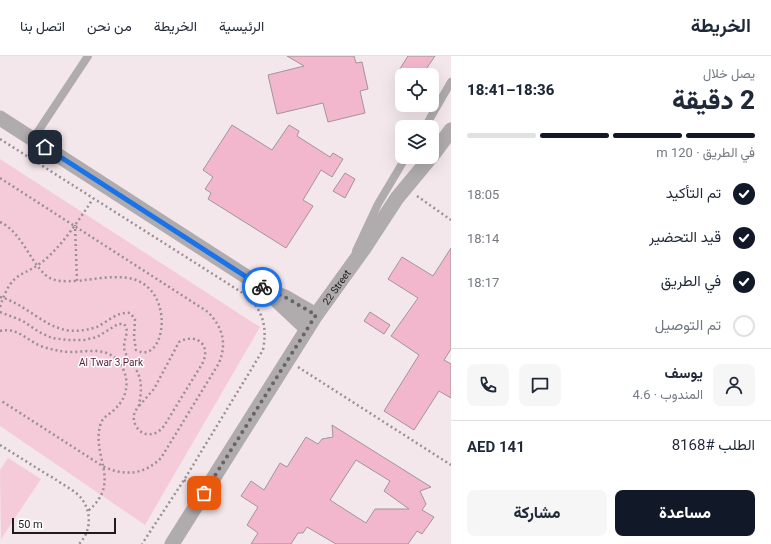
<!DOCTYPE html>
<html lang="ar">
<meta charset="utf-8">
<style>
body{margin:0;font-family:Roboto,Vazirmatn,sans-serif;background:#f6f6f7;color:#1f2937;direction:rtl;height:100vh;display:flex;flex-direction:column;font-size:15px;white-space:nowrap}
*{box-sizing:border-box;margin:0}
p{font-size:13px;color:#747a83}
.icon{flex:none;width:22px;height:22px;fill:none;stroke:currentColor;stroke-width:2;stroke-linecap:round;stroke-linejoin:round}
.map{position:relative;flex:1;overflow:hidden;direction:ltr}
.panel{display:flex;flex-direction:column;background:#fff;width:320px}
.panel>*{flex:none}
.controls{position:absolute;left:395px;top:12px;display:grid;gap:8px}
.controls a{display:grid;place-items:center;width:44px;height:44px;border-radius:8px;background:#fff;box-shadow:0 4px 16px #0002;font-size:20px}
.scale{position:absolute;left:12px;bottom:10px;width:104px;box-sizing:border-box;padding-left:4px;border:2px solid #201c1d;border-top:0;font-size:11px;line-height:14px;white-space:nowrap;color:#201c1d;-webkit-text-stroke:3px #fff;paint-order:stroke}
.pin{position:absolute;display:grid;place-items:center;width:34px;height:34px;color:#fff;margin:-17px;border-radius:8px;box-shadow:0 2px 6px #0006}
.courier{position:absolute;display:grid;place-items:center;width:40px;height:40px;margin:-20px;border:3px solid #1a73e8;border-radius:50%;background:#fff;color:#222;box-shadow:0 1px 5px #0007}
.summary em{font-style:normal;font-weight:800}
.summary div{display:flex;flex-direction:column-reverse}
.summary{display:flex;align-items:center;justify-content:space-between;height:68px;padding:0 16px}
h1{font-size:26px;font-weight:800;line-height:30px}
.bar{display:grid;grid-template-columns:repeat(4,1fr);gap:6px 4px;align-content:center;height:48px;padding:0 16px}
.bar i{height:5px;border-radius:3px;background:#e0e1e3}
.bar .on{background:#111827}
.bar p{grid-column:span 4}
.line{display:flex;align-items:center;gap:10px;padding:0 16px;border-top:1px solid #e0e1e3}
.line div{flex:1}
.round{display:grid;place-items:center;flex:none;width:42px;height:42px;border-radius:8px;background:#f6f6f7}
ol{padding:0 16px;list-style:none}
li{display:flex;align-items:center;gap:12px;height:44px}
li p{margin-inline-start:auto}
li .icon{padding:4px;border-radius:50%;background:#111827;color:#fff;stroke-width:4}
li:last-child{color:#747a83}
li i{width:22px;height:22px;border:2px solid #e0e1e3;border-radius:50%}
.primary-button{display:flex;gap:8px;margin-top:auto;padding:8px 16px}
.primary-button a{flex:1;height:46px;border-radius:8px;background:#111827;color:#fff;font-size:16px;font-weight:800;line-height:46px;text-align:center}
.primary-button a+a{background:#f6f6f7;color:#1f2937}
header{display:flex;align-items:center;gap:24px;box-sizing:border-box;height:56px;padding:0 20px;background:#fff;border-bottom:1px solid #e0e1e3}
header strong{font-size:19px}
nav{display:flex;gap:22px;margin-inline-start:auto;font-size:14px}
main{display:flex;flex:1;min-height:0}
.map>svg:first-child{display:block}
</style>
<header>
<strong>الخريطة</strong>
<nav><a>الرئيسية</a><a>الخريطة</a><a>من نحن</a><a>اتصل بنا</a></nav>
</header>
<main>
<section class="panel">
<div class="summary"><div><h1>2 دقيقة</h1><p>يصل خلال</p></div><em>18:36–18:41</em></div>
<div class="bar"><i class="on"></i><i class="on"></i><i class="on"></i><i></i><p>في الطريق · 120 m</p></div>
<ol>
<li><svg class="icon" aria-label="check" viewBox="0 0 24 24"><path d="M5 12l5 5 9-10"/></svg>تم التأكيد<p>18:05</p></li>
<li><svg class="icon" aria-label="check" viewBox="0 0 24 24"><path d="M5 12l5 5 9-10"/></svg>قيد التحضير<p>18:14</p></li>
<li><svg class="icon" aria-label="check" viewBox="0 0 24 24"><path d="M5 12l5 5 9-10"/></svg>في الطريق<p>18:17</p></li>
<li><i></i>تم التوصيل</li>
</ol>
<div class="line" style="height:72px"><a class="round"><svg class="icon" aria-label="person" viewBox="0 0 24 24"><circle cx="12" cy="8" r="4"/><path d="M4 21q1-7 8-7t8 7"/></svg></a><div><b>يوسف</b><p>المندوب · 4.6</p></div><a class="round"><svg class="icon" aria-label="chat" viewBox="0 0 24 24"><path d="M4 5h16v11H9l-5 4z"/></svg></a><a class="round"><svg class="icon" aria-label="phone" viewBox="0 0 24 24"><path d="M5 4h4l2 5-3 2q2 4 5 5l2-3 5 2v4C11 20 4 13 5 4z"/></svg></a></div>
<div class="line" style="height:52px"><div>الطلب #8168</div><b>AED 141</b></div>
<div class="primary-button"><a>مساعدة</a><a>مشاركة</a></div>
</section>
<div class="map">
<svg width="451" height="488" viewBox="0 0 451 488">
<rect width="100%" height="100%" fill="#f4e7eb"/>
<!-- green -->
<path fill="#f5cbda" d="M0,103L260,271L145,469L0,370Z
M8,402L41,423L1,483L0,414Z"/>
<!-- building -->
<path fill="#f3b7cd" stroke="#a19599" fill-rule="evenodd" d="M287,0H354L356,7L362,6L368,33L360,35L365,57L328,66L323,47L277,58L268,19L304,10Z
M408,0H435L422,19H396Z
M232,69L272,94L289,69L299,75L297,80L330,101L333,97L343,103L332,121L321,114L303,144L313,150L286,192L208,143L211,137L205,133L213,121L203,114Z
M345,117L355,123L345,142L333,135Z
M451,192V293L444,304L451,308V342L439,335L414,374L384,355L419,299L391,280L418,242L388,223L402,201L433,220Z
M370,256L390,269L384,278L364,265Z
M332,369L431,431L420,435L426,448L422,454L434,461L422,478L417,475L408,488H336L307,471L303,477H298L291,488H251L258,477L247,469L258,451L241,440L251,425L264,434L280,407L287,411L306,381L318,388L322,383L333,381ZM356,404L390,425L384,435L409,453H375L366,467L330,444Z"/>
<g fill="none" stroke-linecap="round" stroke-linejoin="round">
<!-- path -->
<path stroke="#999092" stroke-width="2.5" stroke-dasharray="2 3" stroke-linecap="butt" d="M0,83L249,241C264,258 267,272 263,294L184,424L142,488
M0,122L208,256C223,272 227,287 219,307L161,402C144,419 125,420 104,411L0,344
M417,140L451,164
M0,166C24,177 33,215 52,223C60,226 69,225 77,225
M0,241C24,247 43,270 66,274C76,276 87,274 97,271C107,266 118,255 130,257L135,263L134,281L136,294C164,310 176,239 136,224C118,218 96,223 77,225L75,169
M0,251C13,210 24,224 49,200C66,184 80,162 93,143
M0,256L23,265L39,276L52,282L67,284H84L97,281L118,268H124C130,274 124,283 124,291C125,302 136,310 139,320C142,329 141,340 139,348C139,351 136,353 135,356C131,364 137,376 146,378C154,379 159,376 164,370L202,308C212,290 197,276 179,286L154,333L139,350
M0,275C19,270 29,288 47,292C55,294 62,296 71,296C88,296 106,290 119,306C130,321 129,340 115,353C109,359 102,361 100,370C92,402 122,426 88,455
M298,311L451,409
M0,389C18,400 36,412 55,423C63,429 76,435 82,443C92,457 91,476 79,488
M184,424L193,430"/>
<!-- service -->
<path stroke="#b0abad" stroke-width="8" d="M425,71L451,26
M33,83L88,0
M356,195L378,148L406,101"/>
<!-- minor -->
<g stroke="#b0abad" stroke-width="15">
<path d="M0,62L267,234L285,241L316,259"/>
<path d="M432,100L451,74"/>
<path d="M274,242L307,273"/>
<path id="s1" d="M172,488L316,259L365,191L397,142L431,101"/>
</g>
</g>
<g fill="none" stroke-linecap="round" stroke-linejoin="round">
<!-- done -->
<path stroke="#6a6365" stroke-width="4" stroke-dasharray="0 7.2" d="M204,437L316,259L285,241L262,231"/>
<!-- route -->
<path stroke="#1a73e8" stroke-width="5" d="M45,91L262,231"/>
</g>
<g text-anchor="middle" stroke-width="3" stroke-linejoin="round" paint-order="stroke">
<!-- street labels -->
<g font-size="10" fill="#201c1d" stroke="#fff">
<text dy="4" stroke="none"><textPath href="#s1" startOffset="305">22 Street</textPath></text>
</g>
<!-- park labels -->
<g font-size="10" fill="#5d1839" stroke="#fff">
<text x="111" y="310">Al Twar 3 Park</text>
</g>
</g>
</svg>
<div class="controls">
<a><svg class="icon" aria-label="locate" viewBox="0 0 24 24"><circle cx="12" cy="12" r="6"/><path d="M12 2v4M12 18v4M2 12h4M18 12h4"/></svg></a>
<a><svg class="icon" aria-label="layers" viewBox="0 0 24 24"><path d="M12 4l9 5-9 5-9-5zM3 14l9 5 9-5"/></svg></a>
</div>
<div class="scale">50 m</div>
<div class="pin" style="left:204px;top:437px;background:#ea580c"><svg class="icon" aria-label="bag" viewBox="0 0 24 24"><path d="M5 8h14l-1 12H6zM9 8a3 3 0 0 1 6 0"/></svg></div>
<div class="pin" style="left:45px;top:91px;background:#1f2937"><svg class="icon" aria-label="home" viewBox="0 0 24 24"><path d="M3 11l9-7 9 7M6 9v11h12V9"/></svg></div>
<div class="courier" style="left:262px;top:231px"><svg class="icon" aria-label="bike" viewBox="0 0 24 24"><circle cx="6" cy="16" r="4"/><circle cx="18" cy="16" r="4"/><path d="M6 16l4-8h5l3 8M10 8l3 8H6M13 5h3"/></svg></div>
</div>
</main>
